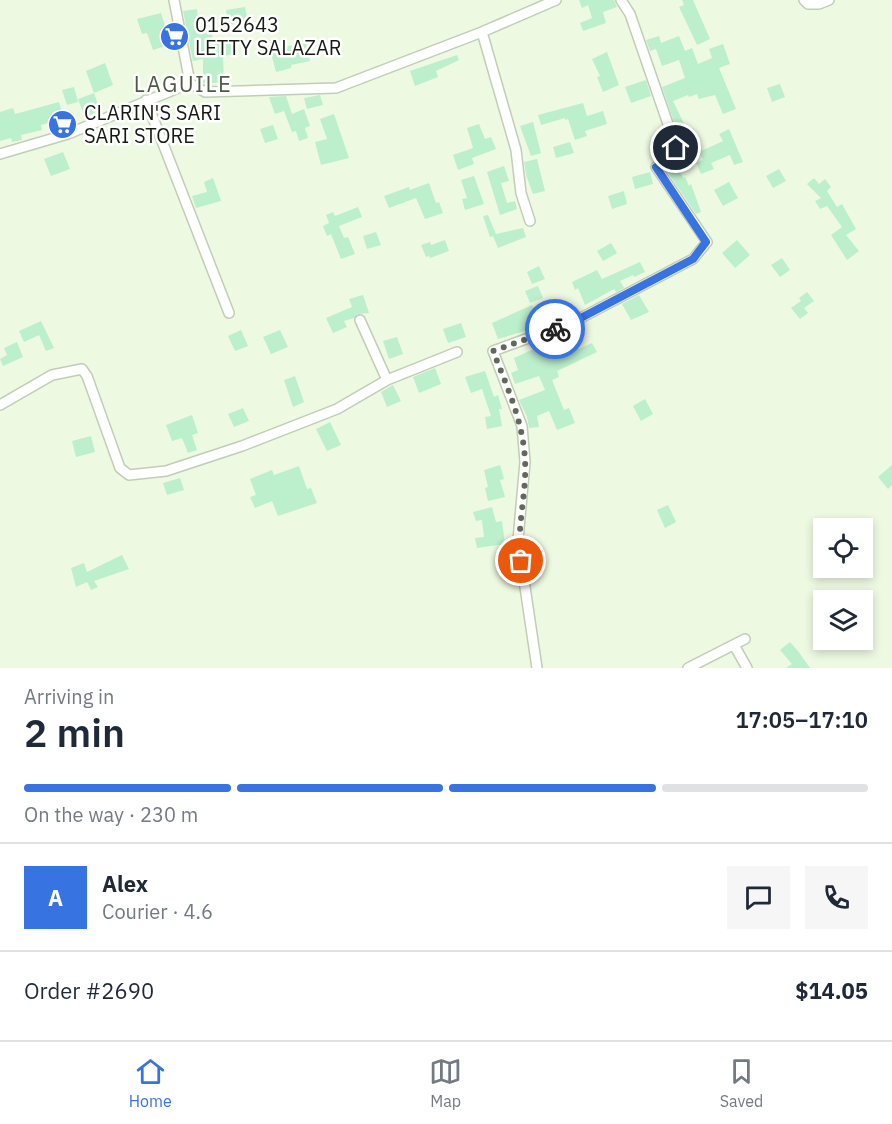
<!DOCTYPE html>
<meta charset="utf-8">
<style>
body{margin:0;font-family:"IBM Plex Sans",sans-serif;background:#f6f6f7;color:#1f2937;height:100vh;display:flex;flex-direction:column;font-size:22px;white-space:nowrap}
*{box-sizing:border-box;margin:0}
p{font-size:20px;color:#747a83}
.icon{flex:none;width:33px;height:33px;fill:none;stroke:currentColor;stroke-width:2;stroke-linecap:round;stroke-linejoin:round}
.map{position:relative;height:668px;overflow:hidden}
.details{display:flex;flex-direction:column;background:#fff;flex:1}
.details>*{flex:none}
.tools{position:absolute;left:813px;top:518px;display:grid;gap:12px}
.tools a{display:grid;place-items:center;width:60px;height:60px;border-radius:0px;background:#fff;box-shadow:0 3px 9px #0003;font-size:30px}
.pin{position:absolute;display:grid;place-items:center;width:51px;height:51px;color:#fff;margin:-26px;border:3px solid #fff;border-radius:50%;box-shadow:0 2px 6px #0007}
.courier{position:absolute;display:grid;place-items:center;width:60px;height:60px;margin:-30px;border:4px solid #3873e2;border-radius:50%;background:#fff;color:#222;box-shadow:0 2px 8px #0007}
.overview em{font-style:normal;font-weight:600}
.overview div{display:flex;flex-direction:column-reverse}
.overview{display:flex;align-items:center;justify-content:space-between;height:102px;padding:0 24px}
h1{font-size:39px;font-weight:600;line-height:45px}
.bar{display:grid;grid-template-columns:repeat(4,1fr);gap:9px 6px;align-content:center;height:72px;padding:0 24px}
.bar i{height:8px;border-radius:4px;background:#e0e1e3}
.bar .current{background:#3873e2}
.bar p{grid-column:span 4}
.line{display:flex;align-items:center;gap:15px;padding:0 24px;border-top:2px solid #e0e1e3}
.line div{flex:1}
.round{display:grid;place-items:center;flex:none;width:63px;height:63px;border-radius:0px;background:#f6f6f7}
.tabs{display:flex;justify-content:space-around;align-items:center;height:84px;border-top:2px solid #e0e1e3;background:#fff;font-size:16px;color:#747a83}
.tabs a{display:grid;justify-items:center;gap:3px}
.tabs .current{color:#3873e2}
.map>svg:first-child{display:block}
</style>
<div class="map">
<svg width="892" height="668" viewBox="0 0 892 668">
<rect width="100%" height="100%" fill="#eef9e2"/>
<!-- building -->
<path fill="#bcefcc" d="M579,0H614L617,7L603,12L606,23L583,31L580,23L592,18L588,5L582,8Z
M682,0H693L710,39L697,45L679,7L684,5Z
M245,7L248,22L228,25L226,10Z
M197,9L199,32L211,30L214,44L233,40L235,54L223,56L224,83H203V59L193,61L183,11Z
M161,13L171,44L153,50L147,33L142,34L137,19Z
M659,36L661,43L679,36L685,51L692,48L698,64L712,58L709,49L723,44L730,64L719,68L736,109L723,114L715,95L699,99L697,94L689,97L688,95L673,101L692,140L682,145L662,87L685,78L679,60L662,66L656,49L650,51L646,40Z
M306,43L310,61L291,65V68L276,72L270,49Z
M607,52L619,85L603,92L597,77L600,76L592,59Z
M457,55L459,60L436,71L438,77L415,86L410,71Z
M105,63L113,85L94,93L86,71Z
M646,80L651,96L631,103L625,87Z
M780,84L785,97L772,102L767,88Z
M74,87L78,102L67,105L62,90Z
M94,93L100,110L85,118L78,99Z
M320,95L323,105L307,109L304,98Z
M286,96L292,114L304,109L310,126L305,128L308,138L299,141L296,131L292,132L284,111L275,114L269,97Z
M59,102L64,119L41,125L42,130L21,135L22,140L12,142L11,138L0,141V112L13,108L15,114Z
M583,103L587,116L603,111L607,124L585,131L587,136L575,140L568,119L565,120V118L541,125L538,115Z
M334,114L349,158L321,165L315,142L327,139L320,119Z
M533,122L541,153L531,156L520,126Z
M479,124L485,139L491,137L496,149L472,158L474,164L458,170L453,155L473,148L467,128Z
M273,125L278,139L265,143L260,129Z
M729,129L743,162L734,165L730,155L711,163L714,169L701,174L696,163L703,160L699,152L723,141L719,134Z
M570,142L574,153L556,158L553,147Z
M667,142L671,153L658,159L653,146Z
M63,152L70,169L51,176L44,159Z
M537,159L545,191L533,194L526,175L524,162Z
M678,164L683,178L685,177L689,186L691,184L701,212L696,214L666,170Z
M504,166L509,181L501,183L507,203L515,201L517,209L500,215L487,172Z
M779,169L786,181L773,188L766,176Z
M650,172L653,184L635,189L632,177Z
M474,176L484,204L465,210L462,199L467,198L461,180Z
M213,178L221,201L196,208L192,196L207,192L204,182Z
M814,178L819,184L825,179L831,187L827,191L837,207L842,204L856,229L846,235L859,251L847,260L831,235L842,227L827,206L820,209L815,201L821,198L807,184Z
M729,182L738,198L723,206L714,190Z
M429,183L436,203L439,202L443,213L425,219L416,198L389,208L384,196L409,187L410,190Z
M624,191L627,204L612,209L608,196Z
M358,207L362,217L339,226L344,238L348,237L355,254L341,259L331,234L327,236L323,226L329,223L326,215L333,212L335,216Z
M488,215L496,234L523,228L526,237L498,248L493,236L490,237L483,216Z
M376,232L381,245L367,249L363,236Z
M445,240L449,251L430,258L429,256L426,257L421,245L430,242L431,245Z
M737,240L750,255L735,268L722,253Z
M611,243L617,253L603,261L597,251Z
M782,258L790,270L780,277L771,265Z
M640,262L645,272L634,277L633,275L620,281L624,288L616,292L614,289L585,305L578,288L575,290L572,282L597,270L602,279Z
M539,266L545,279L532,284L527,272Z
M538,286L543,298L530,303L525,291Z
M807,292L814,301L804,308L808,313L800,319L791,308L801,301L799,298Z
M363,295L369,313L357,314L354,318L344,321L347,327L333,333L326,318L352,307L349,299Z
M639,295L649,312L631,320L622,304Z
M532,305L542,326L498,339L492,323Z
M41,321L54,348L46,351L39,335L24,342L19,331Z
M461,323L466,337L448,343L443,329Z
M572,329L579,349L592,343L597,352L557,371L559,377L552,380L564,410L569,408L575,423L557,430L549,411L537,416L539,427L529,428L527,417L519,400L545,390L539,376L515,384L511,373L518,370L514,358L554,340L553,336Z
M241,330L248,346L235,351L228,336Z
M280,330L288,347L271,354L263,337Z
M397,337L403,354L389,359L383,341Z
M17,342L23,357L3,366L0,359L7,355L4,348Z
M435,368L441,384L419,393L413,377Z
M485,371L494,397L498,395L502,409H499L502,426L487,429L485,417L491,416L482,389L471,393L465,377Z
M295,376L304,402L293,407L284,380Z
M393,385L401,401L387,407L381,392Z
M645,399L653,414L641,421L633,406Z
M243,408L249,421L234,427L228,414Z
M192,415L198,433L192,435L197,450L188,453L182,438L172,441L166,425Z
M330,422L341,445L327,451L316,429Z
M91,436L95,452L76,457L72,441Z
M500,465L504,479L500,480L505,497L488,501L485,488L488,487L484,470Z
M892,465V485L888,489L878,477Z
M299,466L307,489L311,488L317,503L278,516L272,501L255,508L250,497L256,495L250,479L272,470L274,475Z
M180,478L184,490L167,495L163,483Z
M668,505L676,522L665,528L657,510Z
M492,507L496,522L502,521L505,544L477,548L475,538L484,537L482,520L476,521L473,512Z
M122,555L129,569L94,581L98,587L91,590L87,582L76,587L71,568L84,563L87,572Z
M790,642L798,651L810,668H786L792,664L780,650Z"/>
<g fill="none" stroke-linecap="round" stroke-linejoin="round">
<defs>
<path id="minor" d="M804,0L808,4H819L829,0
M482,32L516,150L521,193L530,221
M190,83L205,92L336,88L482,32L556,0
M146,100L229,313
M0,154L68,134L190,83L174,0
M360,320L387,380
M0,405L52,375L82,369L87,376L120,468L129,475L166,471L242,446L337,409L387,380L457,352
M734,645L747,668
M537,668L518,540L525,462L522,426L493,351L575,321L693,259L707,242L656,167L677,157L678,153L630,14L621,0
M688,668L745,639"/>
</defs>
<!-- minor casing -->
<use href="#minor" stroke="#c2cdb7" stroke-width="12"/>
<!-- minor -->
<use href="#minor" stroke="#fff" stroke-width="9"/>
</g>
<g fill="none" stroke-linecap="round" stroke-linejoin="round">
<!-- done -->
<path stroke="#62685b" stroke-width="6" stroke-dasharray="0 10.8" d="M521,561C516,527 527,494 525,460C523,421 507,387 493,351L555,329"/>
<!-- route -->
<path stroke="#3873e2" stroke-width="8" d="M555,329L575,321L693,259L706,242L656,167L677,157L678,153L676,148"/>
</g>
<!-- icons -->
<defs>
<symbol id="supermarket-disc" viewBox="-11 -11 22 22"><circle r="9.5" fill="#3873e2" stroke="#fff"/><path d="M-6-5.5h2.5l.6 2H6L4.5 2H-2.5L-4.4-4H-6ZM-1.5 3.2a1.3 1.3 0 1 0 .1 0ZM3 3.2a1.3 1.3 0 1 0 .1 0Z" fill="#fff"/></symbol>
</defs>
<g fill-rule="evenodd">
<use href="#supermarket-disc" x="158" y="20" width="33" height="33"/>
<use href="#supermarket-disc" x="46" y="108" width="33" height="33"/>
</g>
<g text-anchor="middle" stroke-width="5" stroke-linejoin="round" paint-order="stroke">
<!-- poi labels -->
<g font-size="20" fill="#161a12" stroke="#fff" text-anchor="start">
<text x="195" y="32">0152643<tspan x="195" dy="23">LETTY SALAZAR</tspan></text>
<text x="84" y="120">CLARIN'S SARI<tspan x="84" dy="23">SARI STORE</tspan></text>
</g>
<!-- quarter labels -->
<g font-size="22" letter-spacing="1.5" fill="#505946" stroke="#fff">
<text x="183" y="92">LAGUILE</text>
</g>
</g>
</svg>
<div class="tools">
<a><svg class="icon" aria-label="locate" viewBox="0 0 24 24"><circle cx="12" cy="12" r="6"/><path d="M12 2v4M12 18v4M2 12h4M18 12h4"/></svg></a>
<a><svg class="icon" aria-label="layers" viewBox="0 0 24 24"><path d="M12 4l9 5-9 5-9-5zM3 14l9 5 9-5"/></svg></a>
</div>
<div class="pin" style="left:521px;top:561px;background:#ea580c"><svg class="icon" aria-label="bag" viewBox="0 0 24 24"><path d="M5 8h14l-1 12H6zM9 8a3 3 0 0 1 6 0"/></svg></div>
<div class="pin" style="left:676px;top:148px;background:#1f2937"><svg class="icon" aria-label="home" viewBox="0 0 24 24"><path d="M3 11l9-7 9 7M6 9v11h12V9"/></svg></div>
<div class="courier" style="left:555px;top:329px"><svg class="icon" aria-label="bike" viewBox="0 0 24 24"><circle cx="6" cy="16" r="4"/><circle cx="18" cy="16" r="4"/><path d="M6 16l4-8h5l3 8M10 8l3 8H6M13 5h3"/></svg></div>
</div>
<section class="details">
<div class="overview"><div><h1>2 min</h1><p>Arriving in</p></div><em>17:05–17:10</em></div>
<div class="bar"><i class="current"></i><i class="current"></i><i class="current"></i><i></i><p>On the way · 230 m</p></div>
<div class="line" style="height:108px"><b class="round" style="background:#3873e2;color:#fff">A</b><div><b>Alex</b><p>Courier · 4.6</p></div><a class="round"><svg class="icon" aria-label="chat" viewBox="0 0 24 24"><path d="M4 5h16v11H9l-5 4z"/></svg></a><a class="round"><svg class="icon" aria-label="phone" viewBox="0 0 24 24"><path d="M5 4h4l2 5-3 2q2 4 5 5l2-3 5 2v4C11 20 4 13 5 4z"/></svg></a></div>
<div class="line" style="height:78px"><div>Order #2690</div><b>$14.05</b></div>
</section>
<nav class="tabs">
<a class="current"><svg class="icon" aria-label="home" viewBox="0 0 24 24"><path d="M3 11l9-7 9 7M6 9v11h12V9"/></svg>Home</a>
<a><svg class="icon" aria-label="map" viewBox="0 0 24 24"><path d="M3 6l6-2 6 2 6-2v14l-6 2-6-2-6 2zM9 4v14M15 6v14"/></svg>Map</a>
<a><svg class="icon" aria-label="saved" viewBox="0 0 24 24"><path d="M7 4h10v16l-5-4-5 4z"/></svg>Saved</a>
</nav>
